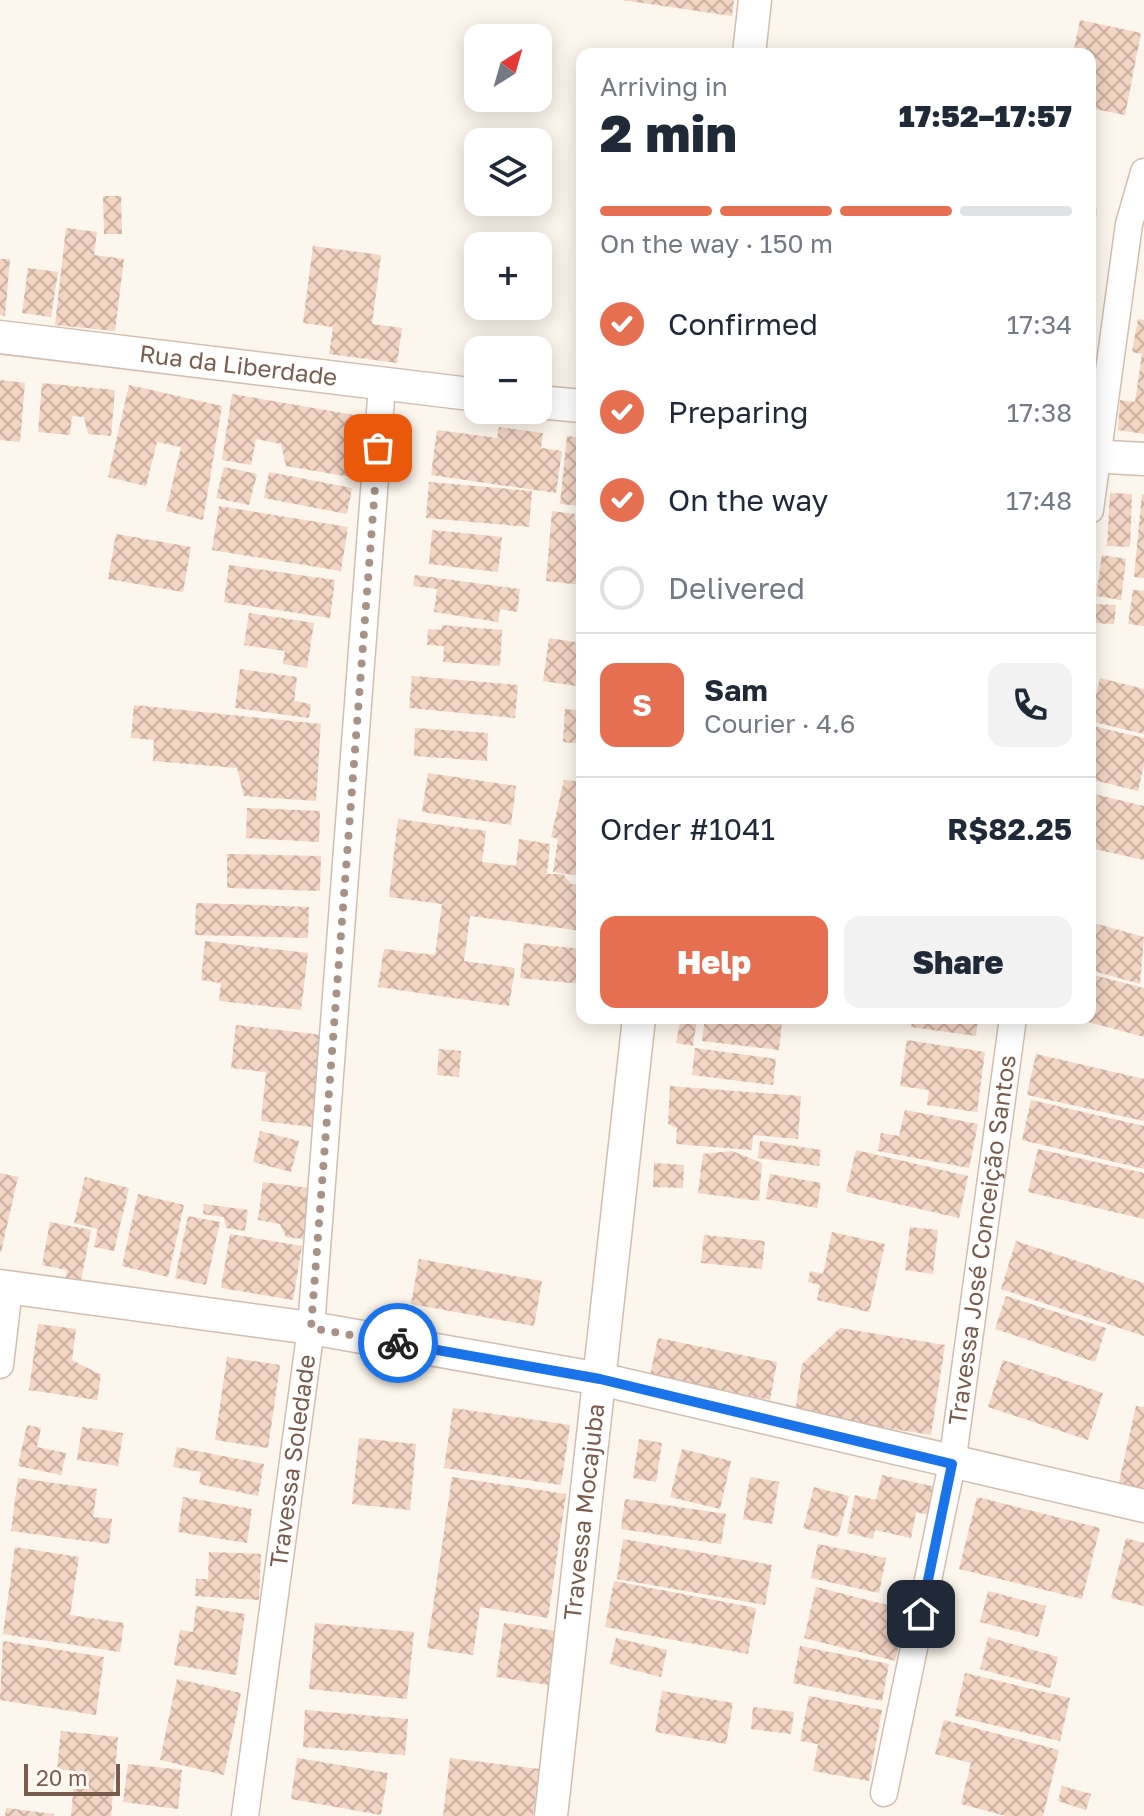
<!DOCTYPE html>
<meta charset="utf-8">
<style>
body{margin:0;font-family:"Golos Text",sans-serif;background:#f2f2f3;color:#1f2937;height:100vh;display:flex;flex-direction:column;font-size:30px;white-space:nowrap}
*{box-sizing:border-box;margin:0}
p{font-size:26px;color:#747a83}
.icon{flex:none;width:44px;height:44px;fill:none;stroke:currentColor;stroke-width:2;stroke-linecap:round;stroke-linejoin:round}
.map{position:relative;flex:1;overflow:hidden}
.panel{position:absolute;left:576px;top:48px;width:520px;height:976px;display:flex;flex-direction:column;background:#fff;border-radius:16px;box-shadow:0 4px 20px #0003}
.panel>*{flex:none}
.needle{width:52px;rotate:37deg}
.fabs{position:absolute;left:464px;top:24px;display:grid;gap:16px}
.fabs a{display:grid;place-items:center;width:88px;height:88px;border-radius:16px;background:#fff;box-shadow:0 4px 20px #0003;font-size:40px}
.scale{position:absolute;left:24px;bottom:20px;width:96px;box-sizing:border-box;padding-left:8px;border:4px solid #7a5c4d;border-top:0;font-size:22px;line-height:28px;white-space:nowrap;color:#7a5c4d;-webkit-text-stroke:6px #fffaf3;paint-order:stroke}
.pin{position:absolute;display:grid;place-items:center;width:68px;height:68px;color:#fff;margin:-34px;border-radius:16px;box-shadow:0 4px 12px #0006}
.courier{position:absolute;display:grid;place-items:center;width:80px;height:80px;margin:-40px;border:6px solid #1a73e8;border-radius:50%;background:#fff;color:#222;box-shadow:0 2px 10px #0007}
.overview em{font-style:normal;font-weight:800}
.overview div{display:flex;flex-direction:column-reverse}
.overview{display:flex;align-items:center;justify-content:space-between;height:136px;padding:0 24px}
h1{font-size:52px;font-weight:800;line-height:60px}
.bar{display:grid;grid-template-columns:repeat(4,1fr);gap:12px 8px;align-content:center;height:96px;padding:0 24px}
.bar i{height:10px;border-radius:6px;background:#e0e1e3}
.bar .current{background:#e76f51}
.bar p{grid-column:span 4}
.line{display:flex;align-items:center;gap:20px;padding:0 24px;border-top:2px solid #e0e1e3}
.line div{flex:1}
.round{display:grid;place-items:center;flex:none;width:84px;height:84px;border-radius:16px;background:#f2f2f3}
ol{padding:0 24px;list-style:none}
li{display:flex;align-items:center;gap:24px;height:88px}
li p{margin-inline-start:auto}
li .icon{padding:8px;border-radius:50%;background:#e76f51;color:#fff;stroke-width:4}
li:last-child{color:#747a83}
li i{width:44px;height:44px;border:4px solid #e0e1e3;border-radius:50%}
.button{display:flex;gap:16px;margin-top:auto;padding:16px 24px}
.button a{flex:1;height:92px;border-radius:16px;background:#e76f51;color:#fff;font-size:32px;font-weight:800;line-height:92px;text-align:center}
.button a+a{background:#f2f2f3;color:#1f2937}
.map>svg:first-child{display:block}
</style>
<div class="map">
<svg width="1144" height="1816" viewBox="0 0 1144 1816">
<defs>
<pattern id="building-cross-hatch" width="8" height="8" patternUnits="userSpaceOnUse" patternTransform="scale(2)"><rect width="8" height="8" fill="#f3d5c3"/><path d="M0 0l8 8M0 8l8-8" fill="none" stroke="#cab0a1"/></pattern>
</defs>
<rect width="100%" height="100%" fill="#fdf6ec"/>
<!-- building -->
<path fill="url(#building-cross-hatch)" d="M622,0H734L732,16Z
M1080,20L1141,33L1125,115L1090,108V54H1073Z
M501,98H533L532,107L501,104Z
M103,196H121L122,234H104Z
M1090,208L1097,209L1093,242L1090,241Z
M66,228L97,232L94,255L124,259L115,331L55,325Z
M313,246L381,255L372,324L402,328L397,363L329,354L333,327L303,323Z
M0,259H10L5,316L0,315Z
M28,268L58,272L51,317L22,313Z
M1138,319L1144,320V434L1118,430L1120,400L1135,402L1142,354L1132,352Z
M0,380L25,383L20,442L0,440Z
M42,383L115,390L111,436L88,434L84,417L72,416L70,435L38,432Z
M129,385L222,406L203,520L166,511L181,447L157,442L146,486L108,477Z
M232,394L366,417L356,478L286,466L281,444L256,439L251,465L222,460Z
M499,427L543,433L541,448L562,451L556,493L431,475L437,430L497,438Z
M567,436L582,438V506L560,504Z
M224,467L257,474L249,505L216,498Z
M269,472L352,488L347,514L264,498Z
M429,482L532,491L529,527L426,518Z
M1110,493L1132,494L1130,547L1107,546Z
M1142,494H1144V578L1134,577Z
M219,506L348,527L341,571L212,550Z
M552,511L575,514V520L582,521V585L546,581Z
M432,530L502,537L498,572L429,564Z
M116,534L191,547L183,592L108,579Z
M1102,555L1126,559L1121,600L1096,596Z
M229,565L335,580L330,618L224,602Z
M415,575L520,589L517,612L500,609L498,622L434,612L437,589L413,586Z
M1133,590L1144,591V626L1128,624Z
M1095,604L1116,605L1114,624L1094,623Z
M249,613L314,623L307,668L283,664L285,651L244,645Z
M442,625L502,630L500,666L443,662L444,646L427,645L428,629L441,630Z
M549,638L582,643V687L543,681Z
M240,669L297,677L294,701L311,704L309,718L235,708Z
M412,676L518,685L515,718L409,708Z
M1100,678L1144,689V734L1090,721Z
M134,705L321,724L316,801L244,796L237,768L153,761L154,740L131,738Z
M565,709L582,711V744L563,742Z
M1093,726L1144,738V765L1138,791L1090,779Z
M415,728L488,733L487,761L414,756Z
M428,773L516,786L511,825L422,812Z
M564,780L582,782V876L553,872L558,839L551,837Z
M1090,793L1144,806V860L1090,848Z
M247,808L320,811L319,842L246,838Z
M398,819L486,831L482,862L516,866L519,839L550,844L547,874H563L571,884L582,885V931L470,916L464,961L515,968L509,1006L378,987L384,949L435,955L442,904L389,897Z
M227,854L321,856L320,891L227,888Z
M196,903L309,907L308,938L195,935Z
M1090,922L1144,937L1140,984L1090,970Z
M205,941L308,953L301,1010L219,1001L221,983L201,980Z
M524,943L582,949V984L520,978Z
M1090,974L1144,988V1037L1077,1019L1090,1018Z
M681,1018L697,1019L693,1046L676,1043Z
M705,1018L782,1021L779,1050L702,1041Z
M913,1018H978L976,1036L911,1027Z
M236,1025L322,1035L312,1127L261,1121L266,1072L231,1068Z
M907,1040L985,1052L977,1112L927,1105L929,1090L900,1086Z
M695,1048L776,1059L773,1085L692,1075Z
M439,1049L461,1051L459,1077L437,1075Z
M1036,1054L1144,1079V1121L1027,1095Z
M670,1086L801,1096L798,1139L753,1135L752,1150L676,1144L677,1128L668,1124Z
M1031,1100L1144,1126V1169L1022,1140Z
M905,1110L978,1124L969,1168L878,1151L881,1133L899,1136Z
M260,1131L299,1141L291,1172L253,1162Z
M760,1141L821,1150L819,1166L758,1158Z
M1038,1149L1144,1173V1219L1028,1192Z
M856,1150L968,1176L959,1218L846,1192Z
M732,1151L762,1163L759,1201L698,1193L703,1154Z
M654,1163L684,1165L683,1188L653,1187Z
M0,1173L18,1177L1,1252H0Z
M770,1174L821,1183L817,1208L766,1199Z
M85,1177L129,1188L114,1251L94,1247L98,1229L74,1223Z
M263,1182L310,1188L303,1239L286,1237L280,1224L258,1220Z
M138,1194L184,1205L168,1277L122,1266Z
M204,1204L248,1210L245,1231L226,1228L224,1217L203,1214Z
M188,1216L220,1222L206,1285L175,1278Z
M50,1222L91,1230L80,1285L65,1282L67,1270L42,1265Z
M910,1227L938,1230L933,1274L905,1270Z
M832,1232L885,1244L869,1312L817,1300L820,1285L808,1282L810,1271L823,1274Z
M230,1234L302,1246L293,1300L221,1288Z
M704,1235L765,1241L762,1269L701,1263Z
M1016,1241L1144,1283V1336L1001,1289Z
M419,1259L542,1281L534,1326L411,1304Z
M1006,1296L1106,1328L1095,1362L995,1329Z
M38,1324L76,1329L72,1360L101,1375L97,1400L29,1390Z
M840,1328L945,1345L931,1435L795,1413L802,1364Z
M658,1338L777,1362L770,1400L650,1375Z
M227,1357L280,1365L268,1448L215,1440Z
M1003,1360L1103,1393L1088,1440L988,1407Z
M1136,1406L1144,1407V1497L1117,1491Z
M453,1408L570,1425L561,1485L444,1468Z
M27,1425L41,1428L37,1447L66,1453L61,1475L18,1466Z
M82,1427L123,1433L118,1466L77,1460Z
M359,1438L416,1444L410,1510L352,1504Z
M639,1439L662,1443L656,1482L633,1478Z
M177,1447L264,1464L258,1496L199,1484L201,1472L173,1467Z
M682,1449L731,1461L720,1509L670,1497Z
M882,1475L940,1488L934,1516L916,1512L911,1538L875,1530L873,1539L847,1533L855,1495L876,1500Z
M452,1477L566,1494L548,1618L480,1607L473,1655L427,1648Z
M750,1477L779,1482L772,1524L743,1519Z
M18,1478L97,1489L93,1517L112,1519L109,1544L11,1531Z
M814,1487L849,1496L838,1537L803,1528Z
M183,1497L252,1509L247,1543L178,1532Z
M977,1497L1100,1528L1082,1599L959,1569Z
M625,1499L726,1514L721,1544L621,1529Z
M1126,1538L1144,1543V1606L1111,1598Z
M623,1539L772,1565L765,1605L617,1579Z
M818,1544L886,1558L879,1593L811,1578Z
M15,1547L79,1557L70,1615L124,1623L120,1652L3,1634Z
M209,1552L261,1554L259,1600L195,1596L196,1579H208Z
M614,1581L756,1608L748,1654L605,1627Z
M816,1587L907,1610L895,1661L804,1638Z
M988,1591L1046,1606L1038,1637L980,1622Z
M196,1606L245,1614L236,1675L174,1665L180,1630L193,1632Z
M315,1623L414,1632L407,1699L309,1689Z
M504,1623L556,1631L549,1685L496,1677Z
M988,1637L1058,1657L1050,1688L980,1669Z
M616,1638L667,1650L661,1677L610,1664Z
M3,1641L104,1657L96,1715L0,1700Z
M800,1646L889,1664L882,1701L793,1683Z
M965,1673L1070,1698L1060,1741L955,1716Z
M177,1679L241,1693L224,1775L160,1760Z
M662,1691L733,1703L726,1744L655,1732Z
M809,1696L882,1710L869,1781L813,1771L818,1744L800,1741Z
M753,1707L794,1712L791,1734L751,1729Z
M305,1710L408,1719L405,1755L303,1747Z
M944,1720L1059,1750L1043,1816H1006L961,1804L971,1763L935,1754Z
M61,1731L118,1737L111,1816H71L75,1771L57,1769Z
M297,1758L388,1773L381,1815L291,1799Z
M450,1758L539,1769L533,1816H443Z
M128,1764L182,1770L178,1809L123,1802Z
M1062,1786L1091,1794L1086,1810L1058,1801Z
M6,1808L54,1814V1816H5Z"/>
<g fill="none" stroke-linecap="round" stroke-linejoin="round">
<defs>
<g id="minor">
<path d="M1090,510L1129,224L1144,172"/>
<path d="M0,1365L9,1288"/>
<path id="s1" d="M884,1793L952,1464L1013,1018"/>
<path id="s2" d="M245,1816L311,1328L382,385"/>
</g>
<g id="tertiary">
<path d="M749,54L755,0"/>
<path id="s3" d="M0,337L478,395"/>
<path d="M538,402L582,406"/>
<path d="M1090,456L1144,459"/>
<path d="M0,1286L311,1328L600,1379L1144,1506"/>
<path id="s4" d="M551,1816L639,1018"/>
</g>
</defs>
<!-- minor casing -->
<use href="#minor" stroke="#d1beb0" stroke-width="29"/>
<!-- tertiary casing -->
<use href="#tertiary" stroke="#d1beb0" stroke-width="35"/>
<!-- minor -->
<use href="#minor" stroke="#fff" stroke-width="26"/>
<!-- tertiary -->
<use href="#tertiary" stroke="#fff" stroke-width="32"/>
</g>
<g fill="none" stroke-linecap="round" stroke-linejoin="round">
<!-- done -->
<path stroke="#a89285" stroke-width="8" stroke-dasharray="0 14.4" d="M378,448L311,1328L398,1343"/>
<!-- route -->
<path stroke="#1a73e8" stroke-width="10" d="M398,1343L600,1379L952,1464L921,1614"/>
</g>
<g text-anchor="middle" stroke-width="8" stroke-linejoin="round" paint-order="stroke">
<!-- street labels -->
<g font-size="24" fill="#7a5c4d" stroke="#fffaf3">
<text dy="8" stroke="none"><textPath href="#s3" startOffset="240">Rua da Liberdade</textPath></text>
<text dy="8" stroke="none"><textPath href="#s1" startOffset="562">Travessa José Conceição Santos</textPath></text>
<text dy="8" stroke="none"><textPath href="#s2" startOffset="358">Travessa Soledade</textPath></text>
<text dy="8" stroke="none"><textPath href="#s4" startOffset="306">Travessa Mocajuba</textPath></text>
</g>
</g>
</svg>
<div class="fabs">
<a><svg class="needle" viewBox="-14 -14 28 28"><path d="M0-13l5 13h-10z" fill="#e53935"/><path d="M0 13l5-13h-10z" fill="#747a83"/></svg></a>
<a><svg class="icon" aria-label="layers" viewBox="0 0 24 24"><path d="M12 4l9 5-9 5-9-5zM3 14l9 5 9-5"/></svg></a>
<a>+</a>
<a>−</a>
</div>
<div class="scale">20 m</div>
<div class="pin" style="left:378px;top:448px;background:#ea580c"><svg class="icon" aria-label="bag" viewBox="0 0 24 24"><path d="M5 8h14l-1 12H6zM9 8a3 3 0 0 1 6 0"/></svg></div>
<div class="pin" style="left:921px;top:1614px;background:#1f2937"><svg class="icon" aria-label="home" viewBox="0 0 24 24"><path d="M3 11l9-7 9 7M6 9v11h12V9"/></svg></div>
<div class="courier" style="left:398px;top:1343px"><svg class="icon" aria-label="bike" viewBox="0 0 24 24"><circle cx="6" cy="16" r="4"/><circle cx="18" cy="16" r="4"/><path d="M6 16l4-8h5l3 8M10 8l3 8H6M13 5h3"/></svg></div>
<section class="panel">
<div class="overview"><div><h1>2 min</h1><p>Arriving in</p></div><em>17:52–17:57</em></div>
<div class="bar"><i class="current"></i><i class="current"></i><i class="current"></i><i></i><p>On the way · 150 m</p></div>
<ol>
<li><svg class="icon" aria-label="check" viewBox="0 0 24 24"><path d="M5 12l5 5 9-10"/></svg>Confirmed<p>17:34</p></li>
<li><svg class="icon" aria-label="check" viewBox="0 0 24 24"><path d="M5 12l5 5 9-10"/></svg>Preparing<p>17:38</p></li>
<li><svg class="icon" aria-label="check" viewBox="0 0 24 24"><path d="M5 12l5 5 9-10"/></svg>On the way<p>17:48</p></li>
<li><i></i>Delivered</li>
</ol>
<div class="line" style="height:144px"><b class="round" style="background:#e76f51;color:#fff">S</b><div><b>Sam</b><p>Courier · 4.6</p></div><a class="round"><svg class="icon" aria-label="phone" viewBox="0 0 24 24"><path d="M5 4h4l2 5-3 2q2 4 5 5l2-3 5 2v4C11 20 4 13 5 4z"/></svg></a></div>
<div class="line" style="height:104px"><div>Order #1041</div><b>R$82.25</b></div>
<div class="button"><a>Help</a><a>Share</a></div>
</section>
</div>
